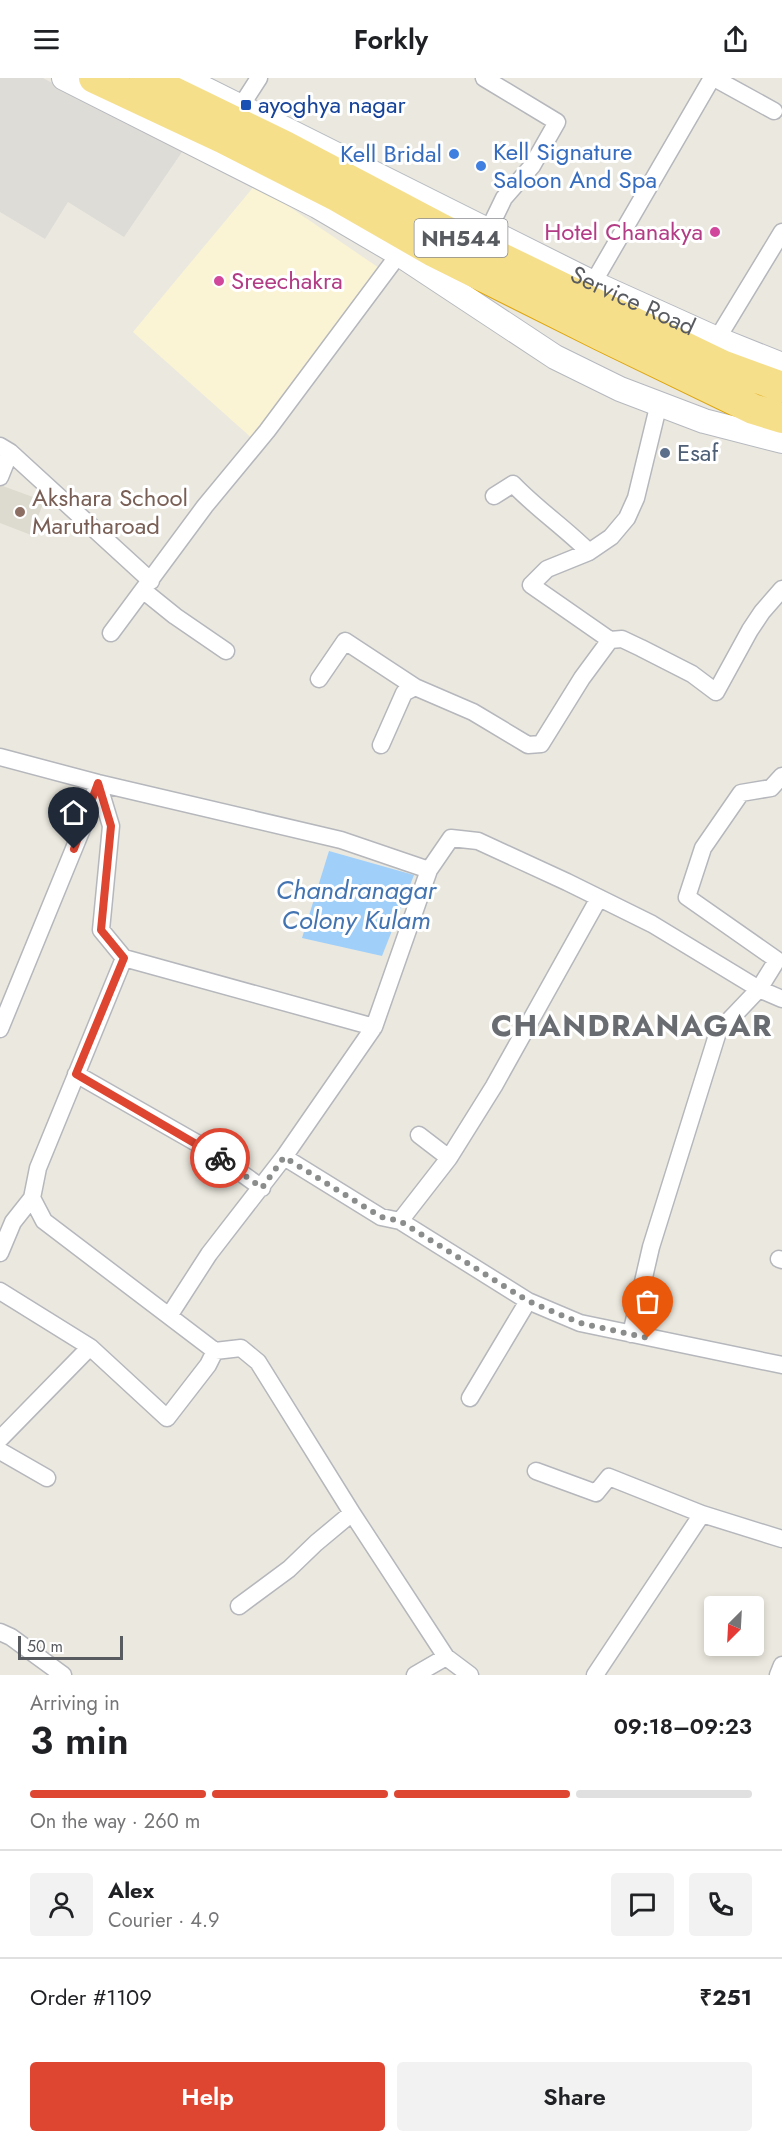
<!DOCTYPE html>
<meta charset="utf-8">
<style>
body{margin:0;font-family:Jost,sans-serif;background:#f2f2f2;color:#202124;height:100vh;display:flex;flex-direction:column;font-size:22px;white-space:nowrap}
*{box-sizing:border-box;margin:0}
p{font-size:20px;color:#757577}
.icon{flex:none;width:33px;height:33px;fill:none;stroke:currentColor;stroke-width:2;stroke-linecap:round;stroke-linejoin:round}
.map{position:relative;height:1597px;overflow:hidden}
.side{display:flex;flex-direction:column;background:#fff;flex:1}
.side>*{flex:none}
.needle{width:39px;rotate:204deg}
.controls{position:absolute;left:704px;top:1518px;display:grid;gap:12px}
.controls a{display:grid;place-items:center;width:60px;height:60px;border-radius:6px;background:#fff;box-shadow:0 3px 9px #0003;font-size:30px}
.scale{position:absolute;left:18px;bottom:15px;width:105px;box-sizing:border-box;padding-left:6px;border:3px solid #585b60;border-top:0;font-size:16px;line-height:21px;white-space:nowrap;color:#585b60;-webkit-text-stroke:4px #fff;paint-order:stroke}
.pin{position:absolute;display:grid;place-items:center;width:51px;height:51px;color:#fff;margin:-62px -26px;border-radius:50% 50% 50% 0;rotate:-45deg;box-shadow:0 0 6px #0007}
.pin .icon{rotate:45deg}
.courier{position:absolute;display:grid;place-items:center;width:60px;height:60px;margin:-30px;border:4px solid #de4632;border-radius:50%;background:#fff;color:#222;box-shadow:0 2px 8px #0007}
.overview em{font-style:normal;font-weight:600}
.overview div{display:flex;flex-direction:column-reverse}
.overview{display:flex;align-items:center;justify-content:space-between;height:102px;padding:0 30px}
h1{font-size:39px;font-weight:600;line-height:45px}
.bar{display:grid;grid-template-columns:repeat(4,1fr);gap:9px 6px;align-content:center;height:72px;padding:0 30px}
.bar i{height:8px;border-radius:4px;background:#e0e0e0}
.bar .active{background:#de4632}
.bar p{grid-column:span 4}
.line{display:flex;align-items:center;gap:15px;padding:0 30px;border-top:2px solid #e0e0e0}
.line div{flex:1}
.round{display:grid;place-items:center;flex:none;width:63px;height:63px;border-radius:6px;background:#f2f2f2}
.primary-button{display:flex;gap:12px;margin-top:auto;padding:12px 30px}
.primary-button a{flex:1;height:69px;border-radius:6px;background:#de4632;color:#fff;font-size:24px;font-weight:600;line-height:69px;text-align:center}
.primary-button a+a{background:#f2f2f2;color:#202124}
header{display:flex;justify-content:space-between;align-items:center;height:78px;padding:0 30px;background:#fff;font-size:27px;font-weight:600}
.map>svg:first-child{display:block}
</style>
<header><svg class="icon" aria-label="menu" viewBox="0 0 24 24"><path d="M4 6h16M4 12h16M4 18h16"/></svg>Forkly<svg class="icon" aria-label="share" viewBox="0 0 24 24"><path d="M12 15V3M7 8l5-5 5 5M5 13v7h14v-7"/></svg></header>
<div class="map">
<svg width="782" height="1597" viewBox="0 0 782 1597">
<rect width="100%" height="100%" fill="#ebe9df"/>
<!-- commercial -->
<path fill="#fbf4d4" d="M256,106L379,190L254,362L133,254Z"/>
<!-- industrial -->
<path fill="#dedcd7" d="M0,0H43L182,74L124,159L68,124L45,161L0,134Z"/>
<!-- education -->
<path fill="#dddad0" d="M0,407L44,423L31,457L0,445Z"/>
<!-- water -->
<path fill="#a0cffa" d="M329,773L414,797L382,878L302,860Z"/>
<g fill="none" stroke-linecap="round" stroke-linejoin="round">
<defs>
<path id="street" d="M484,0L557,44L532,88L504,120L488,153
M714,0L774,33
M241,28L259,0
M593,205L712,0
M717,261L782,154
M0,368L10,374L151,503
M0,399L10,374
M494,418L513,406C537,431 565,450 589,474
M144,513L175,538L226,573
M111,555L205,428L267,353L399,176
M610,562L531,507L547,491L589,474L611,459L627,440L636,420L659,325
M319,601L345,563L415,609
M381,667L404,615L415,609L473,634L528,667L541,666L582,600L610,562L622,561L641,570L692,596L716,614L750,552L762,534L782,511
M0,679L98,705L341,762L429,792
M98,705L111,748L101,852L124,880
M0,951L82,751L98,705
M76,996L209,1072L262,1110
M419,1057L449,1080L400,1143L528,1223L580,1245L782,1287
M284,1079L381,1139L400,1143
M449,1080L494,1008L599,820
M0,1175L13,1144L32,1120
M779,1181L782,1182
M0,1213L90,1269
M169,1238L209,1176L284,1079L374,949
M631,1256L651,1169L718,954L759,911L777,882L687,819L703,770L741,715L771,710L782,698
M470,1320L528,1223
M0,1361L90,1269L167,1340L208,1287L215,1273
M0,1373L47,1400
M536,1393L596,1415L609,1399L702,1436
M239,1528L289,1491L316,1465L352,1435
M0,1554L11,1559L63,1597
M415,1597L446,1579
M470,1597L446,1579L352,1435L258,1284L241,1270L215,1273L44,1143L32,1120L38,1090L124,880L374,949L429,792L451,760L478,763L567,804L652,846L759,911L782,921
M595,1597L702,1436L782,1461
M778,1597L782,1587"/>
<g id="secondary">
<path d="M64,0L317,128L399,176L555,279L620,311L704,343L782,363"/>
<path id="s1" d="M183,0L593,205L717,261L782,287"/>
</g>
<path id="highway" d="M94,0L222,60L338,119L432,173L600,257L753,331L782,340
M145,0L285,68L442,151L670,262L722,287L782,309"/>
</defs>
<!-- street casing -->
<use href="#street" stroke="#b5b7bc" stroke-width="19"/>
<!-- secondary casing -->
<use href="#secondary" stroke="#b5b8be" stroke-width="26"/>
<!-- highway casing -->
<use href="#highway" stroke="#dda50d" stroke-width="32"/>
<!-- street -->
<use href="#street" stroke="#fff" stroke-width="16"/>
<!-- secondary -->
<use href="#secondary" stroke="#fff" stroke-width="24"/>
<!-- highway -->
<use href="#highway" stroke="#f6df8b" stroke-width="30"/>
</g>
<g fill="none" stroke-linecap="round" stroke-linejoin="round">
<!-- done -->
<path stroke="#8b8d8c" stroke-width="6" stroke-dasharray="0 10.8" d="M220,1080L262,1110L284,1079L381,1139L400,1143L528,1223L580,1245L648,1260"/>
<!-- route -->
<path stroke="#de4632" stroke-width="8" d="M74,771L98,705L111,748L101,852L124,880L76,996L220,1080"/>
</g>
<!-- markers -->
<rect fill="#1a4fb4" stroke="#fff" stroke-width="2" x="240" y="21" width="12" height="12" rx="3"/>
<g fill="#3f7fe0" stroke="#fff" stroke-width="2">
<circle cx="454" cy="76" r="6"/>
<circle cx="481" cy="88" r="6"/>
</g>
<g fill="#d1479c" stroke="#fff" stroke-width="2">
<circle cx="715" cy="154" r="6"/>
<circle cx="219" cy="203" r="6"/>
</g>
<circle fill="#5c6f8a" stroke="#fff" stroke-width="2" cx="665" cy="375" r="6"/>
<circle fill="#8d6e63" stroke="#fff" stroke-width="2" cx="20" cy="434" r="6"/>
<g text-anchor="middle" stroke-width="6" stroke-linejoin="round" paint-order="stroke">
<!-- shield labels -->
<rect fill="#fff" stroke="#8a8c90" stroke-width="1.5" x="414.5" y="141" width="93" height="38" rx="4.5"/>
<g font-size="22" font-weight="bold" fill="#585b60">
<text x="461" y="168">NH544</text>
</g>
<!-- transit labels -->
<g font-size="24" fill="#164399" stroke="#fff" text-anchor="start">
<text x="258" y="35">ayoghya nagar</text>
</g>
<!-- shop labels -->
<g font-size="24" fill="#366cbe" stroke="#fff" text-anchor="start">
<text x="493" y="82">Kell Signature<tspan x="493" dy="28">Saloon And Spa</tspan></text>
<text x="442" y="84" text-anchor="end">Kell Bridal</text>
</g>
<!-- hotel labels -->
<g font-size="24" fill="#b23c85" stroke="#fff" text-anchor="end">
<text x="703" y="162">Hotel Chanakya</text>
<text x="231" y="211" text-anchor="start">Sreechakra</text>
</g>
<!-- street labels -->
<g font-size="24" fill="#585b60" stroke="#fff">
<text dy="8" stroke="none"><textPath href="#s1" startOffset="502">Service Road</textPath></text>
</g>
<!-- service labels -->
<g font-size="24" fill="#4e5e75" stroke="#fff" text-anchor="start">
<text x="677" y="383">Esaf</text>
</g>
<!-- education labels -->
<g font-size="24" fill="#785e54" stroke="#fff" text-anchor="start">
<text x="32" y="428">Akshara School<tspan x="32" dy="28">Marutharoad</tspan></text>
</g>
<!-- water labels -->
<g font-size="26" font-style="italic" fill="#4374b2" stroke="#fff">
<text x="356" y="821">Chandranagar<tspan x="356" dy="30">Colony Kulam</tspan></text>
</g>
<!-- district labels -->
<g font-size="30" font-weight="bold" letter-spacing="1.5" fill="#696d72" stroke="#fff">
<text x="632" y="958">CHANDRANAGAR</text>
</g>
</g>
</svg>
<div class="controls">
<a><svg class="needle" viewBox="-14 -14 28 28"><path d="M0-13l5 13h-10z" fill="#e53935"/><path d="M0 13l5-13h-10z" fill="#757577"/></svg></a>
</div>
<div class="scale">50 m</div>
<div class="pin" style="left:648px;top:1260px;background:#ea580c"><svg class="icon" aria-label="bag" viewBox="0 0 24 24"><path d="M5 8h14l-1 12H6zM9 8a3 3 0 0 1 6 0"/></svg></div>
<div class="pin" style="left:74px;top:771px;background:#1f2937"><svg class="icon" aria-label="home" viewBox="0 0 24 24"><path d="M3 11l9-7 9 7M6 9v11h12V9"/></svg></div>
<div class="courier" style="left:220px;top:1080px"><svg class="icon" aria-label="bike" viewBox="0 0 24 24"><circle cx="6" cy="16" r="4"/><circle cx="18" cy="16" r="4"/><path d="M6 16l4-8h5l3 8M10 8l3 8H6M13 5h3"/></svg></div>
</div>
<section class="side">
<div class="overview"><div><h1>3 min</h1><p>Arriving in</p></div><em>09:18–09:23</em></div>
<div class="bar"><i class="active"></i><i class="active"></i><i class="active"></i><i></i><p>On the way · 260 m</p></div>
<div class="line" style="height:108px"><a class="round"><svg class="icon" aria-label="person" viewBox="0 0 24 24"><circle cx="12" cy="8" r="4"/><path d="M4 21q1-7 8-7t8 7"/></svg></a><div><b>Alex</b><p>Courier · 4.9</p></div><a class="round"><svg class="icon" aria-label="chat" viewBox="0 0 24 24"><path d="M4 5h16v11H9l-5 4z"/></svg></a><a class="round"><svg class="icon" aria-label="phone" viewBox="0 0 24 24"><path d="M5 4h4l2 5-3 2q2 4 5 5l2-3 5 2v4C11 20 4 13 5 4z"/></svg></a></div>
<div class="line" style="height:78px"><div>Order #1109</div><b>₹251</b></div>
<div class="primary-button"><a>Help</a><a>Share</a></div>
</section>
